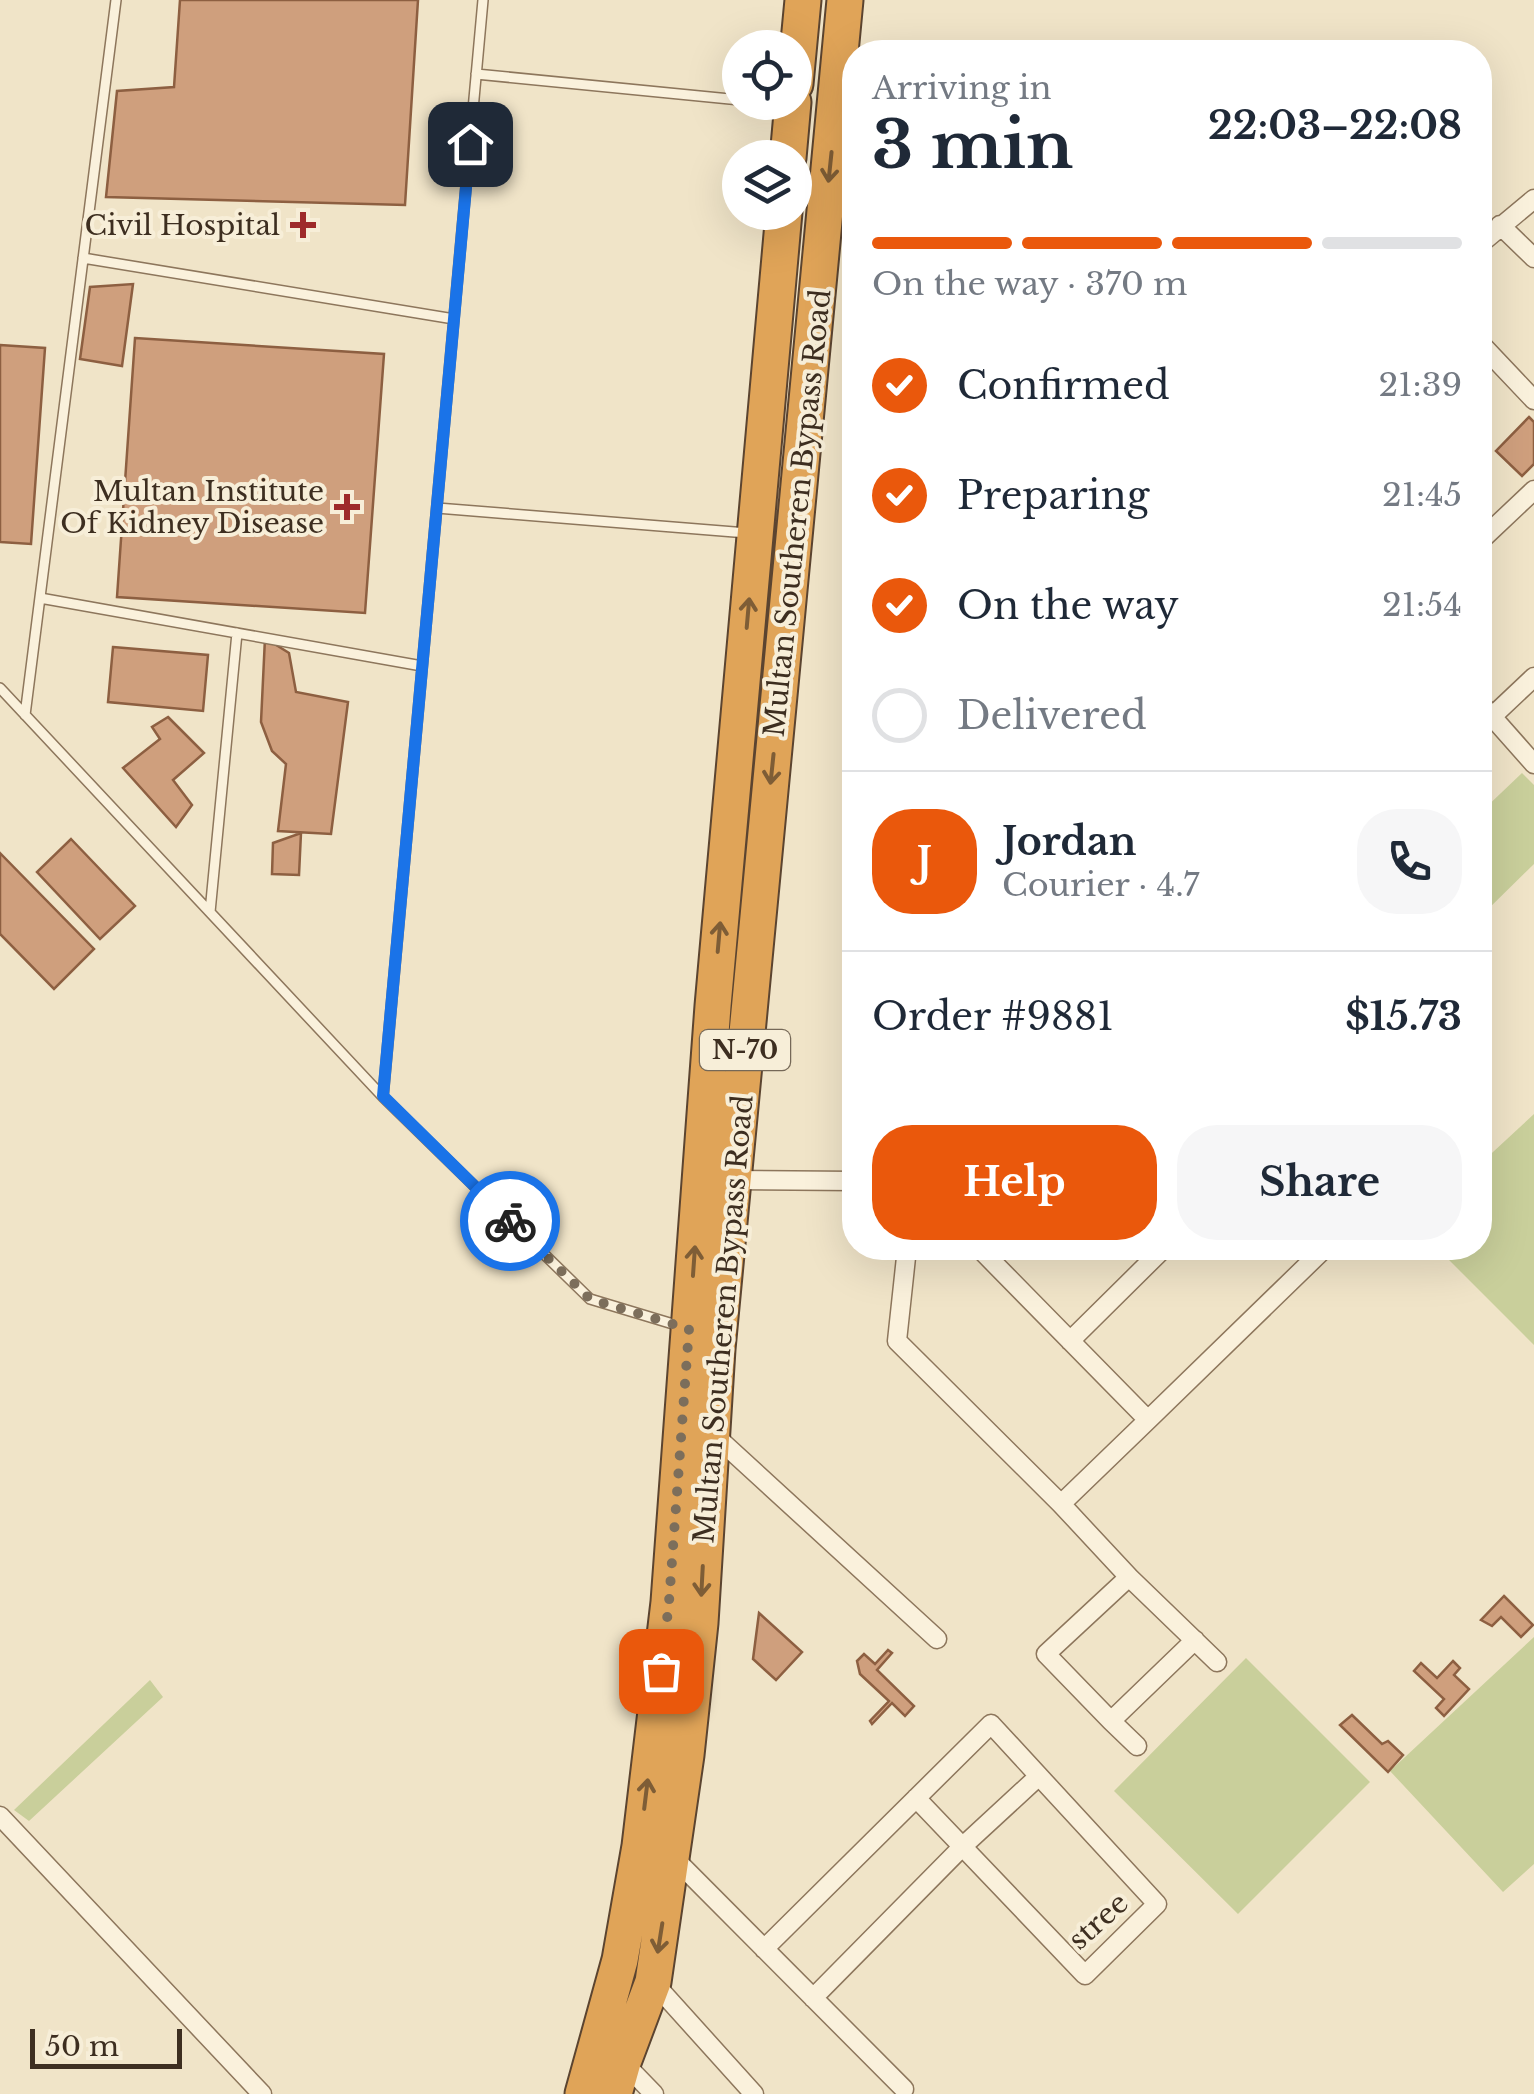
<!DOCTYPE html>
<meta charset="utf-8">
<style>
body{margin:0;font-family:"Libre Baskerville",serif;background:#f6f6f7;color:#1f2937;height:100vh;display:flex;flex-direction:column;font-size:38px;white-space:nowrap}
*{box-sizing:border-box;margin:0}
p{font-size:32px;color:#747a83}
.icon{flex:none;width:55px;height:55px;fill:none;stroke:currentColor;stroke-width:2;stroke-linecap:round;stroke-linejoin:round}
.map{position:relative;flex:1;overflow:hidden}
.panel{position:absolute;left:842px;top:40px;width:650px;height:1220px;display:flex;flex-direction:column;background:#fff;border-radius:40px;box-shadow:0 10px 40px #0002}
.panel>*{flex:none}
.tools{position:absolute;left:722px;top:30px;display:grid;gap:20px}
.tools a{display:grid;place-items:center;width:90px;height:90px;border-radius:50%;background:#fff;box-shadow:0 10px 40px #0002;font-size:50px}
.scale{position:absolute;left:30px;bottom:25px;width:152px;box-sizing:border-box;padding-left:10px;border:5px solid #3d2e20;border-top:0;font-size:28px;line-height:35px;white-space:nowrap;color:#3d2e20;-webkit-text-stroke:8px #f7eed8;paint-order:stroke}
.pin{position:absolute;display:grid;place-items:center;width:85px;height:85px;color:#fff;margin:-42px;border-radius:20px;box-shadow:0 5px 15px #0006}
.courier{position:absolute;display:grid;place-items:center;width:100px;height:100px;margin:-50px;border:8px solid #1a73e8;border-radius:50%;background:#fff;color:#222;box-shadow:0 2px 12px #0007}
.summary em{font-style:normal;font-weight:800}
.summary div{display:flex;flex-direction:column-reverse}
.summary{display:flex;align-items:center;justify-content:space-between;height:170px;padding:0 30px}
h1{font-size:65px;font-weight:800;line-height:75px}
.bar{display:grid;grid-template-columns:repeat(4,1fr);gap:15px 10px;align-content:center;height:120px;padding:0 30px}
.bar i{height:12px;border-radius:8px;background:#e0e1e3}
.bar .current{background:#ea580c}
.bar p{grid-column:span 4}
.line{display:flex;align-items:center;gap:25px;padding:0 30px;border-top:2px solid #e0e1e3}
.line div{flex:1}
.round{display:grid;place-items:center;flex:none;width:105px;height:105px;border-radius:40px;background:#f6f6f7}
ol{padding:0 30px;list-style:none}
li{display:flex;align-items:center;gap:30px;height:110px}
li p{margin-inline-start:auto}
li .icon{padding:10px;border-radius:50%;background:#ea580c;color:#fff;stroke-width:4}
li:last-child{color:#747a83}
li i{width:55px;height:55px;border:5px solid #e0e1e3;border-radius:50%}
.primary-button{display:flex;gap:20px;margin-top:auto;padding:20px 30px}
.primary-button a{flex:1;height:115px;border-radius:40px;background:#ea580c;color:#fff;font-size:40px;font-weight:800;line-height:115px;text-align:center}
.primary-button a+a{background:#f6f6f7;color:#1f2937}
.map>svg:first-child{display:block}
</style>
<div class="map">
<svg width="1534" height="2094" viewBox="0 0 1534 2094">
<rect width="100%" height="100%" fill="#f0e4c8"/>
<!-- green -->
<path fill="#c9cf9b" d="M1522,773L1534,785V864L1480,917V813Z
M1534,1114V1345L1437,1248H1480V1164Z
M1534,1637V1864L1503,1892L1390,1771Z
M1246,1658L1370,1782L1238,1914L1114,1791Z
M150,1680L163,1697L29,1821L14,1810Z"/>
<!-- building -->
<path fill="#cf9f7d" stroke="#8d5f41" stroke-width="2.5" d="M180,0H418L405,205L106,197L117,91L174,87Z
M133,284L122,366L80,359L90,287Z
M135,338L384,354L365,613L117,597Z
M0,345L45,348L31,544L0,542Z
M1529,417L1534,422V464L1522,476L1496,451Z
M265,638L289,653L296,692L348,702L331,834L278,831L286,764L272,751L261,722Z
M113,647L208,655L203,711L108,702Z
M168,717L204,753L173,780L192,805L176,827L123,768L160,739L152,727Z
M301,833L299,875L272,874L273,843Z
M71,839L135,906L100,939L37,872Z
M0,853L94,949L54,989L0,934Z
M1504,1596L1533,1625L1521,1637L1501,1617L1492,1626L1481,1620Z
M759,1613L802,1652L776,1680L753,1659Z
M888,1650L892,1653L877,1670L914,1706L905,1716L892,1703L872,1724L870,1721L889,1701L860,1674L857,1661L864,1654L875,1664Z
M1453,1661L1460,1668L1454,1675L1469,1689L1444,1716L1436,1708L1444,1699L1414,1671L1421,1663L1437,1678Z
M1352,1715L1382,1744L1388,1741L1403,1755L1388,1772L1340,1725Z"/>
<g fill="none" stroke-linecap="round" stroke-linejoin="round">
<defs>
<path id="lane" d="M476,74L740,100
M83,258L454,319
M437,508L747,533
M40,598L422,666
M0,688L383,1097L590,1299L683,1327
M25,715L116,0
M210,912L237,633
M383,1097L483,0"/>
<path id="street" d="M1500,225L1534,258
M1480,244L1534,199
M1480,343L1534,400
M1480,541L1534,490
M1480,703L1534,764
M1480,728L1534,677
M733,1180L855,1181
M907,1248L897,1341L1061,1504L1148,1420L979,1248
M1070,1341L1164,1248
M1148,1420L1325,1248
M711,1432L937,1639
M1061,1504L1129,1577L1217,1662
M1129,1577L1046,1654L1111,1721L1195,1640
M1111,1721L1137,1746
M0,1816L262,2094
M673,1857L904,2089
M764,1949L991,1724L1157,1904L1085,1975L916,1798
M653,1982L754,2094
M813,1998L962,1847L1039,1776
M623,2062L654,2094"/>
<path id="highway" d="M795,84L803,0
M788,158L793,102
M583,2094L620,1960L640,1846L669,1602L713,1006L784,212
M614,2094L623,2062L653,1982L686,1755L700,1623L717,1349L845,0"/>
</defs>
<!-- lane casing -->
<use href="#lane" stroke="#8d765c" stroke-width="12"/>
<!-- street casing -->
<use href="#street" stroke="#8d765c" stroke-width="21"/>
<!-- highway casing -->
<use href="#highway" stroke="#5b4430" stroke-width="39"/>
<!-- lane -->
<use href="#lane" stroke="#faf1dc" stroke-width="9"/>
<!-- street -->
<use href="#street" stroke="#faf1dc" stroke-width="18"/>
<!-- highway -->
<use href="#highway" stroke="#e0a458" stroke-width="35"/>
</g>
<!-- one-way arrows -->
<defs><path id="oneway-shaft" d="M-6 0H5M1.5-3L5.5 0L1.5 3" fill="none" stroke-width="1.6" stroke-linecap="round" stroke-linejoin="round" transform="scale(2.5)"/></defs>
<g stroke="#7e5d36">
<use href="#oneway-shaft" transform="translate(830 167) rotate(96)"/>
<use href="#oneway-shaft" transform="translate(748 613) rotate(-85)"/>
<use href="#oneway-shaft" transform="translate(772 769) rotate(96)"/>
<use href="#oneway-shaft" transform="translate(719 937) rotate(-85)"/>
<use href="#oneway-shaft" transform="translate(694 1261) rotate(-86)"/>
<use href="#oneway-shaft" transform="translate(702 1581) rotate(93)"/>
<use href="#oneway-shaft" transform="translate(646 1794) rotate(-83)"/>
<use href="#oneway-shaft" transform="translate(660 1938) rotate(99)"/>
</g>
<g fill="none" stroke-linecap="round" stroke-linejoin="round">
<!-- done -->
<path stroke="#7c6e5b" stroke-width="10" stroke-dasharray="0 18" d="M510,1221L590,1299L689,1329L669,1602L661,1671"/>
<!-- route -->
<path stroke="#1a73e8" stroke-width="12" d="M470,144L383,1096L510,1221"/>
</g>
<!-- markers -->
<g fill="#9e2a2b" stroke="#f7eed8" stroke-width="4">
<path d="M298 210h10v10h10v10h-10v10h-10v-10h-10v-10h10z"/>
<path d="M342 492h10v10h10v10h-10v10h-10v-10h-10v-10h10z"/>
</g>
<g text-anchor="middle" stroke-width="8" stroke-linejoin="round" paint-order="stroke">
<!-- shield labels -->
<rect fill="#f7eed8" stroke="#756857" stroke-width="2.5" x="700" y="1030" width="90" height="40" rx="8"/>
<g font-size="25" font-weight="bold" fill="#3d2e20">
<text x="745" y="1059">N-70</text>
</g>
<!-- poi labels -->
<g font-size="28" fill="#3d2e20" stroke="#f7eed8" text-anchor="end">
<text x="280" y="235">Civil Hospital</text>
<text x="324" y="501">Multan Institute<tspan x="324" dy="32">Of Kidney Disease</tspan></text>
</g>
<!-- street labels -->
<g font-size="28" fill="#3d2e20" stroke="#f7eed8">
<text transform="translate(797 513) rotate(-84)" y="10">Multan Southeren Bypass Road</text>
<text transform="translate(723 1319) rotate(-85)" y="10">Multan Southeren Bypass Road</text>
<text transform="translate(1098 1921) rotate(-42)" y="10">stree</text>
</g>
</g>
</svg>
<div class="tools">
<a><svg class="icon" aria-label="locate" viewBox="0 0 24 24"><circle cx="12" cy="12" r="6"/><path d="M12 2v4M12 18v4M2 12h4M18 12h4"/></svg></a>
<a><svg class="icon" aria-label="layers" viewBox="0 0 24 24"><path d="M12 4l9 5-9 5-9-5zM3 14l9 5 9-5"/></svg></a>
</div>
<div class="scale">50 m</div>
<div class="pin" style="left:661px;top:1671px;background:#ea580c"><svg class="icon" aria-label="bag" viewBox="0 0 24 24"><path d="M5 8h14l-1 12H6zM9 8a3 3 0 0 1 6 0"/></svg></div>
<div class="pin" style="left:470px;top:144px;background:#1f2937"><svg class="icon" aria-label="home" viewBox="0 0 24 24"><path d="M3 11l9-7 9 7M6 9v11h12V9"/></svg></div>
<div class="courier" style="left:510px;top:1221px"><svg class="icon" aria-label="bike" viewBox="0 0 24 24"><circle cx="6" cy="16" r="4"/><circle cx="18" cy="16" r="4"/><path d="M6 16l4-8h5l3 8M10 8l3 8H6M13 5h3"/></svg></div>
<section class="panel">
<div class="summary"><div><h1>3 min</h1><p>Arriving in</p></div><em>22:03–22:08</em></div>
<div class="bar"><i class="current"></i><i class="current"></i><i class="current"></i><i></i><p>On the way · 370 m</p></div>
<ol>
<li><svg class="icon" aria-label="check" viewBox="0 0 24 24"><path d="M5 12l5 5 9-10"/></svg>Confirmed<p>21:39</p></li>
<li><svg class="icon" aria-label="check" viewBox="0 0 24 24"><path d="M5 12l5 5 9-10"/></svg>Preparing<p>21:45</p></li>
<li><svg class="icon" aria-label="check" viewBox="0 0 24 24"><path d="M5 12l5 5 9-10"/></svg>On the way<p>21:54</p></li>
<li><i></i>Delivered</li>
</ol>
<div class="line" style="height:180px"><b class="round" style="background:#ea580c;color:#fff">J</b><div><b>Jordan</b><p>Courier · 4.7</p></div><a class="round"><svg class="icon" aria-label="phone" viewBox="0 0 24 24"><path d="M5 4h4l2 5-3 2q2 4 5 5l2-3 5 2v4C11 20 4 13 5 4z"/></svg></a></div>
<div class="line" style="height:130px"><div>Order #9881</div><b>$15.73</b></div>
<div class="primary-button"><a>Help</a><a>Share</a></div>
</section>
</div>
